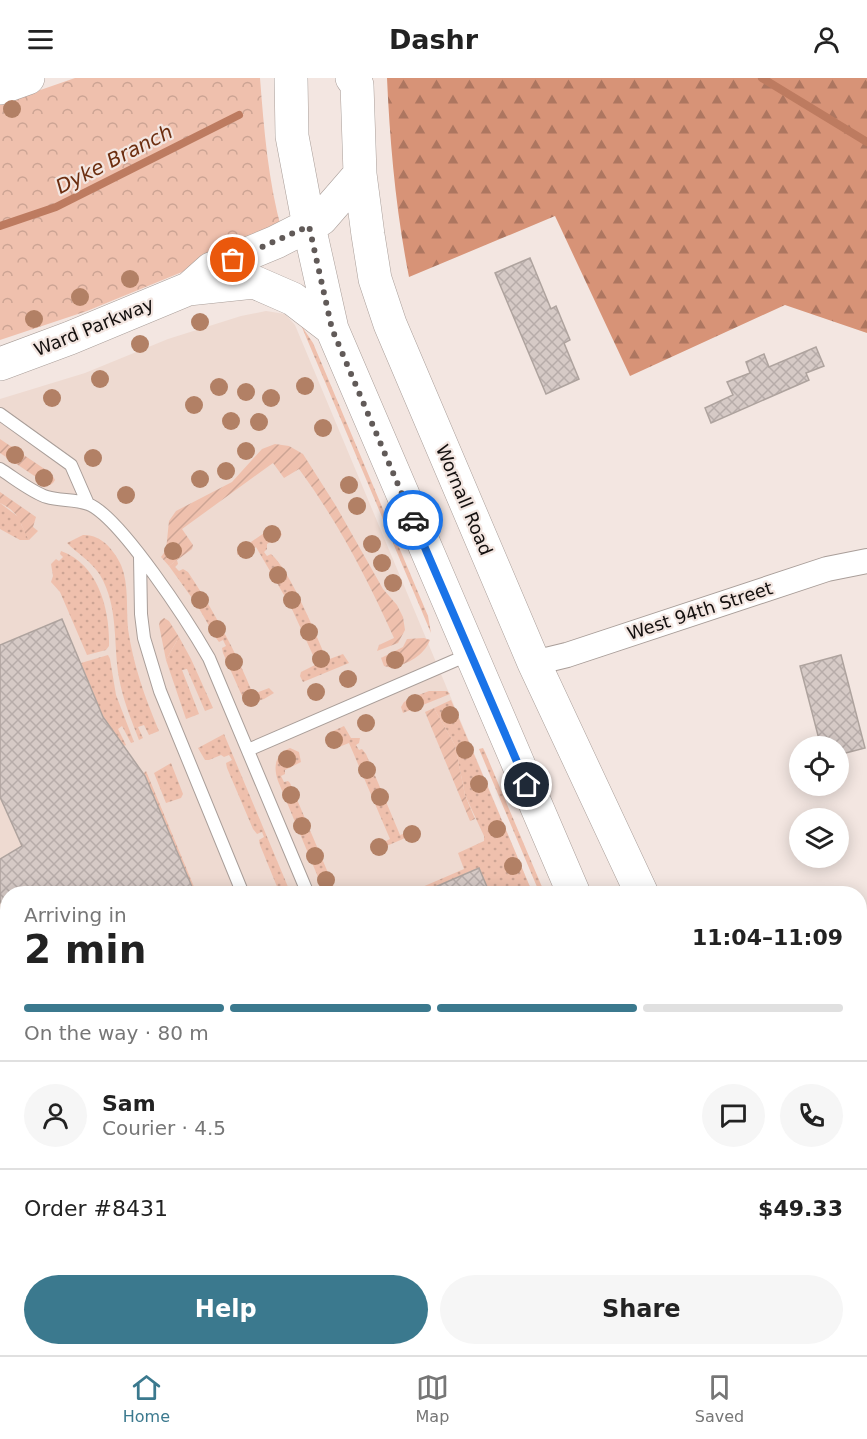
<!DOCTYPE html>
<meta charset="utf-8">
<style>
body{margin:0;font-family:"DejaVu Sans",sans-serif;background:#f6f6f6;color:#222;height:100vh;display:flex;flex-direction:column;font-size:22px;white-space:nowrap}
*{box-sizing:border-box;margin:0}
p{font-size:20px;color:#767676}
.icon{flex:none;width:33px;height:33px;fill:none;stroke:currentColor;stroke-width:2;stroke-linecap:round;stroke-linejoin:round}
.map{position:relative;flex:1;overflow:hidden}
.sheet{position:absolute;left:0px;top:808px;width:867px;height:470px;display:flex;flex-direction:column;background:#fff;border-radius:24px 24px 0 0;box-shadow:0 3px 15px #0003}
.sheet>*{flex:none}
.controls{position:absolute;left:789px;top:658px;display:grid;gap:12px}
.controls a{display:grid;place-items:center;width:60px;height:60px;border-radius:50%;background:#fff;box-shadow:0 3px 15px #0003;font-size:30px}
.pin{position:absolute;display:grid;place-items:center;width:51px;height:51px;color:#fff;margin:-26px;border:3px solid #fff;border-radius:50%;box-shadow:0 2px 6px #0007}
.courier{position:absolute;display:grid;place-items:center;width:60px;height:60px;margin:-30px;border:4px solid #1a73e8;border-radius:50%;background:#fff;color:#222;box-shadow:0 2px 8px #0007}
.head em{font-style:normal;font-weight:600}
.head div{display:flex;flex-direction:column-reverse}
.head{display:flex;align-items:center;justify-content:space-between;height:102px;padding:0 24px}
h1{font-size:39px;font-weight:600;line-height:45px}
.bar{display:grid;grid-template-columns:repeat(4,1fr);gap:9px 6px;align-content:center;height:72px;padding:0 24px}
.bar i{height:8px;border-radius:4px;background:#e0e0e0}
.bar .active{background:#3b798e}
.bar p{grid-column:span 4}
.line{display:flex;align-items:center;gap:15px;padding:0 24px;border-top:2px solid #e0e0e0}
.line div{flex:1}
.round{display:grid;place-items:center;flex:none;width:63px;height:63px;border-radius:32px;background:#f6f6f6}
.button{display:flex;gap:12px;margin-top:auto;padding:12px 24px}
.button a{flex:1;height:69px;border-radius:36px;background:#3b798e;color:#fff;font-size:24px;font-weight:600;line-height:69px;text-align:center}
.button a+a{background:#f6f6f6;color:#222}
header{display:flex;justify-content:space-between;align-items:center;height:78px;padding:0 24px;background:#fff;font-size:27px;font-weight:600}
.menu{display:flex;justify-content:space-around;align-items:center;height:84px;border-top:2px solid #e0e0e0;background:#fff;font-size:16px;color:#767676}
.menu a{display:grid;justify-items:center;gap:3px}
.menu .active{color:#3b798e}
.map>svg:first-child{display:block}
</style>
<header><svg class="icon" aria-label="menu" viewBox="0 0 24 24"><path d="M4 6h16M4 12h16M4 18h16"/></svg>Dashr<svg class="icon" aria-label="person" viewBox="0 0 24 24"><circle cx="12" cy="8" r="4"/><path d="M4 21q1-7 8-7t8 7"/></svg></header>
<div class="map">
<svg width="867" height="1277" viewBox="0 0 867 1277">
<defs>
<pattern id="grass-dots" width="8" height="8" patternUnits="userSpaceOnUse" patternTransform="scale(1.5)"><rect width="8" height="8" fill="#efc0ad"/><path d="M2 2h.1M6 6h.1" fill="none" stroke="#cca494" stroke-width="1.8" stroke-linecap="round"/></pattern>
<pattern id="forest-firs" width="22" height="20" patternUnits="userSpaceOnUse" patternTransform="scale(1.5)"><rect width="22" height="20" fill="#d79377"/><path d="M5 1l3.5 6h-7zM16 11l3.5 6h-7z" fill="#ad7660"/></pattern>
<pattern id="park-crowns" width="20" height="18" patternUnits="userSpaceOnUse" patternTransform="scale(1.5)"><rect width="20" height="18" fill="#efc0ad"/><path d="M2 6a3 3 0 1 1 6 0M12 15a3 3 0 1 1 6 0" fill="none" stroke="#cca494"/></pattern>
<pattern id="garden-furrows" width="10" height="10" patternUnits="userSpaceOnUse" patternTransform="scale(1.5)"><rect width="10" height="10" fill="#efc0ad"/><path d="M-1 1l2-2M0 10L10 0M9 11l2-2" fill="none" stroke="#cca494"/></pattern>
<pattern id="building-cross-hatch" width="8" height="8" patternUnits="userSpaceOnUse" patternTransform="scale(1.5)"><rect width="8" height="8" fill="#d6cac6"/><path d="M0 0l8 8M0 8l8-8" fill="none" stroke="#b7aca9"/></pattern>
</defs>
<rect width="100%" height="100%" fill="#f3e6e1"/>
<!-- built -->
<path fill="#eedad1" d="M266,233L285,236L295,247L533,816H8V1270L346,1271L330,1277H0V321L85,295L168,261L241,238Z"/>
<!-- grass -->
<path fill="url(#grass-dots)" d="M301,247L313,265L428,538L431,555Z
M0,425L21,441V446L29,462H20L0,451Z
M274,448L279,450L282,457L267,466V471L264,474L267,478L271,476C291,494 315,555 327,582L343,576L349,585L303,604L300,598L301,594L317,586L291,529L256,469L242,479L237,476L238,473Z
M83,457C101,456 114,472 121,487C129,506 126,530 128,551C133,586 145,620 159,653L149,657L144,647L138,649L143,660L139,662C131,641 123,622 119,600C113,566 119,529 100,497C91,483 78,476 67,465Z
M61,473C99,487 110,532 109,568L106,572L87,577L60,514L51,504L53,498L51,486L56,481L59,483L63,479L60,476Z
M177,482L178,486L175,489L179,493L183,491L188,494C214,533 235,572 253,616L269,610L274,615L264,621L246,627L223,575L222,570L226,568L223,562L219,564L216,560L197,527L169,488Z
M179,559L191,581L213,630L205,633L187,591L182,592L199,636L186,641L166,582Z
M108,577L110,581L116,617L134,664L131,665L122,648L118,651L126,667L124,668L103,639L81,585Z
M429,613H447L450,616L403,635L401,629L404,624L411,620Z
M451,622L457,636L533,816H490L479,790L419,816H406L464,791L458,775L484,763V758L465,717L455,667L434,630Z
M344,648L351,660H360L359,665L356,667L359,672L362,671L366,676L400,757L417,751L419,752V754L375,773L373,772L374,769L390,761L349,665L334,671L331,669L327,663L329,655Z
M224,656L291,816H280L260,767L259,762L264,759L262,754L257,756L253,751L227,690L226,685L232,682L229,677L224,679L221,677L209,682H205L198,670Z
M290,670L299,674L301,684L285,692V696L281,698L284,704L288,703L290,705L337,816H325L278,703C273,688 275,677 290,670Z
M483,670L485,674L545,816H540L479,671Z
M171,685L183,716L181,720L166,725L154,695Z
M194,1271H301L286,1277H179Z
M596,1271L723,1270L728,1277H580Z"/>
<!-- forest -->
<path fill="url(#forest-firs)" d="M387,0H867V255L785,227L630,298L555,138L409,199C396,133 390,67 387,0Z"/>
<!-- park -->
<path fill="url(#park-crowns)" d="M75,0H260C264,51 268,103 282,153L87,233L0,262V26Z"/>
<!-- garden -->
<path fill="url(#garden-furrows)" d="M0,361L52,396L55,402L53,405L50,407L45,405L0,375Z
M275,366L289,368L303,376L336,428L383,511L397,527L403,539L405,552L398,565L377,573L379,567L394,560C367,500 338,444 299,391L284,400L273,385L182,451L193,467L192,471L169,488L161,479L166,472L169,443L176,433L232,404L262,371Z
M0,414L36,439L33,449L38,453L29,462C19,445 21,435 0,425Z
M164,540L169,543L179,559L166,582L159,547L160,543Z
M424,560L430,562C423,579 408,585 392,590L384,588L381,580L403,569L407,561Z
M434,630L455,667L465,717L475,741L470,743L425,634Z
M146,693L197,816H195L144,695Z
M301,1271V1270L355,1271L339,1277H286Z"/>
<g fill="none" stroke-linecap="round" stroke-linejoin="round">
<!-- stream -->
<path stroke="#bd7b60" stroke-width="8" d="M762,0L867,64
M0,148L56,129L239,37"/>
</g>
<!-- building -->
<path fill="url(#building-cross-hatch)" stroke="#aea39e" stroke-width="1.5" d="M530,180L551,231L556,228L570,262L564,265L579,301L546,316L495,195Z
M816,269L824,288L806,295L809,302L711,345L705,330L733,317L727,304L750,295L746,284L764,276L769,289Z
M62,541L103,639L145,698L195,816H8L6,837L0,822V781L22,768L0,719V567Z
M841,577L865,670L838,677V669H821L800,588Z
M479,790L490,816H419Z
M8,927V1080L0,1083V931Z
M8,1204V1270H194L178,1277H0V1208Z"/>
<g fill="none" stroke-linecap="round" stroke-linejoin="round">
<defs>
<path id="lane" d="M0,336L71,387L88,426
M0,391C13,399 33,415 47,419C60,423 75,421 88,426C120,438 190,547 209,580L308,816
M140,479L141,536L144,560L160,613L243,816
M248,672L470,576
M0,1181L8,1178"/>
<path id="street" d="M534,585L567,577L827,491L867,483"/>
<path id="primary" d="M291,0L292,58L309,148L332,251L574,816
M352,0L357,7L360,96L368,157L375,201L390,246L534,585L642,816
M0,10L28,0
M192,208L211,191L276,164L321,141L360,96
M0,286L70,260L188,211L254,204L293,221L332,251
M860,1093L867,1090
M860,1151L867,1142
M770,1270L773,1277
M841,1270L844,1277
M410,1277L425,1270
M520,1277L536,1270"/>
</defs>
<!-- lane casing -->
<use href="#lane" stroke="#a99e99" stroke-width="14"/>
<!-- street casing -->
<use href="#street" stroke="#a99e99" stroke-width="26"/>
<!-- primary casing -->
<use href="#primary" stroke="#a99e99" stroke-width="34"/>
<!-- lane -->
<use href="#lane" stroke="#fff" stroke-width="12"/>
<!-- street -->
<use href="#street" stroke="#fff" stroke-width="24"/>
<!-- primary -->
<use href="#primary" stroke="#fff" stroke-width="33"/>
</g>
<!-- trees -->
<g fill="#b28065">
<circle cx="12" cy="31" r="9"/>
<circle cx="130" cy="201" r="9"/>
<circle cx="80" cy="219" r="9"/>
<circle cx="34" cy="241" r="9"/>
<circle cx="200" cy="244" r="9"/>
<circle cx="140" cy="266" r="9"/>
<circle cx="100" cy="301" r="9"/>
<circle cx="305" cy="308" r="9"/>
<circle cx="219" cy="309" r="9"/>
<circle cx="246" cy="314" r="9"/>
<circle cx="52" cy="320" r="9"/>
<circle cx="271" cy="320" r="9"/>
<circle cx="194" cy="327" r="9"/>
<circle cx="231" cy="343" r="9"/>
<circle cx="259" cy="344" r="9"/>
<circle cx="323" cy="350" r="9"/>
<circle cx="246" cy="373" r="9"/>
<circle cx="15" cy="377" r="9"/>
<circle cx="93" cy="380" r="9"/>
<circle cx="226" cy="393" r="9"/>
<circle cx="44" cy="400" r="9"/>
<circle cx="200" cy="401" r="9"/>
<circle cx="349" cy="407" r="9"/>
<circle cx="126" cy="417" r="9"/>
<circle cx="357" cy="428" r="9"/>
<circle cx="272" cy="456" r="9"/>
<circle cx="372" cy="466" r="9"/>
<circle cx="246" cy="472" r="9"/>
<circle cx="173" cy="473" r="9"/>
<circle cx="382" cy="485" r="9"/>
<circle cx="278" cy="497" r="9"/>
<circle cx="393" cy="505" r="9"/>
<circle cx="200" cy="522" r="9"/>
<circle cx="292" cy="522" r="9"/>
<circle cx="217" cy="551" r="9"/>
<circle cx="309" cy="554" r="9"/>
<circle cx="321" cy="581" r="9"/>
<circle cx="395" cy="582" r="9"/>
<circle cx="234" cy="584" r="9"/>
<circle cx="348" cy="601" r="9"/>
<circle cx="316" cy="614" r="9"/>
<circle cx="251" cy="620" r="9"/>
<circle cx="415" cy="625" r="9"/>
<circle cx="450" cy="637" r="9"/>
<circle cx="366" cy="645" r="9"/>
<circle cx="334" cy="662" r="9"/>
<circle cx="465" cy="672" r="9"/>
<circle cx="287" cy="681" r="9"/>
<circle cx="367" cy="692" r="9"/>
<circle cx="479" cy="706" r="9"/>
<circle cx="291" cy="717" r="9"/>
<circle cx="380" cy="719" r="9"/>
<circle cx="302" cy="748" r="9"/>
<circle cx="497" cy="751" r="9"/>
<circle cx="412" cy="756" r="9"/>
<circle cx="379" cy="769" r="9"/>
<circle cx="315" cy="778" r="9"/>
<circle cx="513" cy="788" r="9"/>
<circle cx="326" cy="802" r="9"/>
</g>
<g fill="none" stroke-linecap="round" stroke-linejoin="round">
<!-- done -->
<path stroke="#615a58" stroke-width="6" stroke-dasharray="0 10.8" d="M233,182L309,148L332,251L413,442"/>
<!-- route -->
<path stroke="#1a73e8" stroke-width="8" d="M413,442L527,707"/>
</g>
<g text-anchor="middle" stroke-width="4.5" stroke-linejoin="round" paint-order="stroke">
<!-- street labels -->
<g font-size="18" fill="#130f0e" stroke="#f3e6e1">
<text transform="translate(94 249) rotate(-22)" y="6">Ward Parkway</text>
<text transform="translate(464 422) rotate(67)" y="6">Wornall Road</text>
<text transform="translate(700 533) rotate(-18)" y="6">West 94th Street</text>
</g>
<!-- water labels -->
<g font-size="20" font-style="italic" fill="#6c2e10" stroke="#f3e6e1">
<text transform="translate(114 81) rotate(-27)" y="7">Dyke Branch</text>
</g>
</g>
</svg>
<div class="controls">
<a><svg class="icon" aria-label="locate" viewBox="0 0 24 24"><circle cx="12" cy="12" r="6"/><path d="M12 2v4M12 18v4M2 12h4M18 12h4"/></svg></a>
<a><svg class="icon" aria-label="layers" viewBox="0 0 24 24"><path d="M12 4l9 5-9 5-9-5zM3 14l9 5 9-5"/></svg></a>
</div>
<div class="pin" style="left:233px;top:182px;background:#ea580c"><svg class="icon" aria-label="bag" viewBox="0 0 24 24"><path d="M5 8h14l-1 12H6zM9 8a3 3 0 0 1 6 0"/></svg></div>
<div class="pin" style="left:527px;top:707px;background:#1f2937"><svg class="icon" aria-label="home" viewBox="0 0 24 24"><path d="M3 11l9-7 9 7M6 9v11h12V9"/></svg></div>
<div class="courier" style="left:413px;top:442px"><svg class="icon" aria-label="car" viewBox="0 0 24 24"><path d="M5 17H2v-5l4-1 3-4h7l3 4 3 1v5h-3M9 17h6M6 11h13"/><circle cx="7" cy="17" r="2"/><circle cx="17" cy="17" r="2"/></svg></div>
<section class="sheet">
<div class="head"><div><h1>2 min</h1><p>Arriving in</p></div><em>11:04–11:09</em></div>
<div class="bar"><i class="active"></i><i class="active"></i><i class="active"></i><i></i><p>On the way · 80 m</p></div>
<div class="line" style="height:108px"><a class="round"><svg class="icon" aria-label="person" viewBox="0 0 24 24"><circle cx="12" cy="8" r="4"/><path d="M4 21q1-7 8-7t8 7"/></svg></a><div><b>Sam</b><p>Courier · 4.5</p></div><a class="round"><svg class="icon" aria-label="chat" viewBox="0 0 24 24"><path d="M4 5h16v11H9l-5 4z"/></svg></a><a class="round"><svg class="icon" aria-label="phone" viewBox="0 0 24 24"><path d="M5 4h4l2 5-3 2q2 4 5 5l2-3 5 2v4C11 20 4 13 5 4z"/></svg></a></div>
<div class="line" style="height:78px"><div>Order #8431</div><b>$49.33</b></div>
<div class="button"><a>Help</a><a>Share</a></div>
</section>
</div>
<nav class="menu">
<a class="active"><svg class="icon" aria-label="home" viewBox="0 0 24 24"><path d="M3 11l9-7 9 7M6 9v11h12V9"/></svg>Home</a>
<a><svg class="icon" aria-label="map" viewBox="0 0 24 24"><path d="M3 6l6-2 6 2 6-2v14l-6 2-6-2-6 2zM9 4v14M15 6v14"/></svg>Map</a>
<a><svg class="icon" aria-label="saved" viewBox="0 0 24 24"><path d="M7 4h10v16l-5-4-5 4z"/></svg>Saved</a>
</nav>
